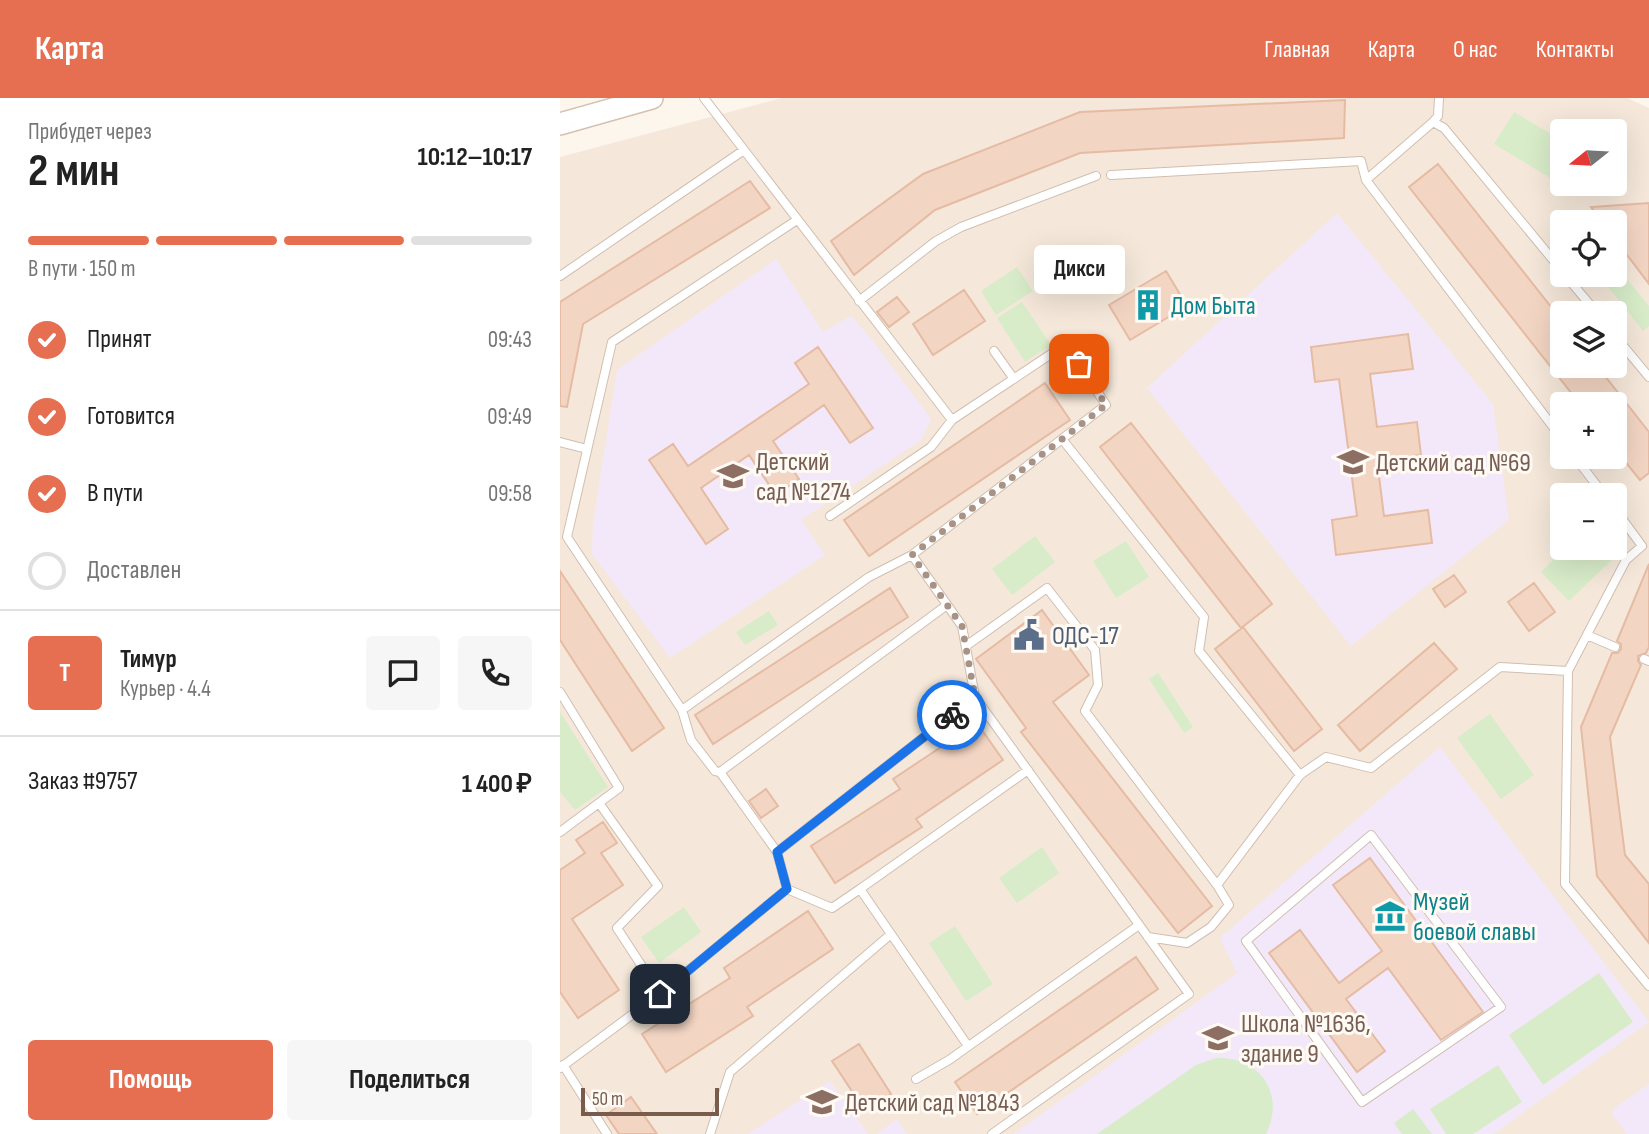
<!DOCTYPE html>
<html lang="ru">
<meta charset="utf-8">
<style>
body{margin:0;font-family:"Sofia Sans Condensed",sans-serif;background:#f6f6f6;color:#222;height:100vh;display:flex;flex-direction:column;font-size:26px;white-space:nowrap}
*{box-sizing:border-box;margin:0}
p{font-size:23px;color:#767676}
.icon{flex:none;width:38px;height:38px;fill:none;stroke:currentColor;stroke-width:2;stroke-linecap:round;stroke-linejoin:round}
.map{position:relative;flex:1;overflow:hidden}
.panel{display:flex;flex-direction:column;background:#fff;width:560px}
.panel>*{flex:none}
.needle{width:46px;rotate:252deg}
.buttons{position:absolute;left:990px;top:21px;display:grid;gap:14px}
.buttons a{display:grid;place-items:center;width:77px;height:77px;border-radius:7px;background:#fff;box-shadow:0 7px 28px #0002;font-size:35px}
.scale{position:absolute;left:21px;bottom:18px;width:138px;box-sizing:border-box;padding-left:7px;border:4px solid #7a5c4d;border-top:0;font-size:19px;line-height:24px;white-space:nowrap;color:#7a5c4d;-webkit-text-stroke:5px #fffaf3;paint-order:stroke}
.pin{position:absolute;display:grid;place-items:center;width:60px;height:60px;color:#fff;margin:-30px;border-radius:14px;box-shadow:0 4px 10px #0006}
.courier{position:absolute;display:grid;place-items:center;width:70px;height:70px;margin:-35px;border:5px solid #1a73e8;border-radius:50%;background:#fff;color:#222;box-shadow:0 2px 9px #0007}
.bubble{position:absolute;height:49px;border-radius:7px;background:#fff;box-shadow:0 7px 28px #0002;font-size:23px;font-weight:700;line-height:49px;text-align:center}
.headline em{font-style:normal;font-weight:700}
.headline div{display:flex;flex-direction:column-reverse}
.headline{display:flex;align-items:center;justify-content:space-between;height:119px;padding:0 28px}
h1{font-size:46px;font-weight:700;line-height:52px}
.bar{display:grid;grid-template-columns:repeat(4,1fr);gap:10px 7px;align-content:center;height:84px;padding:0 28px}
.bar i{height:9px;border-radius:5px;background:#e0e0e0}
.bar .current{background:#e76f51}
.bar p{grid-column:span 4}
.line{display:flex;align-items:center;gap:18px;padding:0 28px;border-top:2px solid #e0e0e0}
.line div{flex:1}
.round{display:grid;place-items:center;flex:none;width:74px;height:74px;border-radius:7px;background:#f6f6f6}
ol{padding:0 28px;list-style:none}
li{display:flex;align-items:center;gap:21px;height:77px}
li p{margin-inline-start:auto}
li .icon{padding:7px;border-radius:50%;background:#e76f51;color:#fff;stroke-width:4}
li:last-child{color:#767676}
li i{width:38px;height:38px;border:4px solid #e0e0e0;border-radius:50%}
.cta{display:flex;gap:14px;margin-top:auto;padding:14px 28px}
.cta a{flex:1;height:80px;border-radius:7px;background:#e76f51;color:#fff;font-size:28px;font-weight:700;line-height:80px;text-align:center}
.cta a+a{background:#f6f6f6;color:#222}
header{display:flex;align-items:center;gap:42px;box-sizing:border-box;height:98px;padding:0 35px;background:#e76f51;color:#fff}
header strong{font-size:33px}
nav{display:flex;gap:38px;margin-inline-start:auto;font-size:24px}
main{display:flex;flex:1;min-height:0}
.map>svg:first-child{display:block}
</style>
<header>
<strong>Карта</strong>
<nav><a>Главная</a><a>Карта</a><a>О нас</a><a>Контакты</a></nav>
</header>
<main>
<section class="panel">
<div class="headline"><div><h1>2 мин</h1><p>Прибудет через</p></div><em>10:12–10:17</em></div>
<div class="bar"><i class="current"></i><i class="current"></i><i class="current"></i><i></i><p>В пути · 150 m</p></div>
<ol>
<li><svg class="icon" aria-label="check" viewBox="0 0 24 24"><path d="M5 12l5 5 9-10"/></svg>Принят<p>09:43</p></li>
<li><svg class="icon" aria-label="check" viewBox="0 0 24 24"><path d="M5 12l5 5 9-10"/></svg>Готовится<p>09:49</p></li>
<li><svg class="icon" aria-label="check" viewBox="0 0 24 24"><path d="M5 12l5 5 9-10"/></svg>В пути<p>09:58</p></li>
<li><i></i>Доставлен</li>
</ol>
<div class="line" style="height:126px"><b class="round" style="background:#e76f51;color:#fff">Т</b><div><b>Тимур</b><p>Курьер · 4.4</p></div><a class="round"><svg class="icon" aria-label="chat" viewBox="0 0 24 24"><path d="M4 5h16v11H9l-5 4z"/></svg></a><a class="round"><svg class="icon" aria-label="phone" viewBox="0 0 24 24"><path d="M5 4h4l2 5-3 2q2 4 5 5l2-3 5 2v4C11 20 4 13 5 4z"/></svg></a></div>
<div class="line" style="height:91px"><div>Заказ #9757</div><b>1 400 ₽</b></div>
<div class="cta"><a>Помощь</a><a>Поделиться</a></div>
</section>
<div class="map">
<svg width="1089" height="1036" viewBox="0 0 1089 1036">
<rect width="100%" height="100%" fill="#fdf6ec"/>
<!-- residential -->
<path fill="#f5e8da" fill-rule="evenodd" d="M222,0H1067L1089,10V1036H0V59ZM1003,33H1055V86H1003ZM1003,124H1055V177H1003ZM1003,215H1055V268H1003ZM1003,306H1055V359H1003ZM1003,397H1055V450H1003Z"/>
<!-- education -->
<path fill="#f3e8fa" d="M777,115L933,306L949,422L791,548L587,290Z
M216,161L263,234L291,218L308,237L371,321L361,342L241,422L265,457L110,560L32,456L33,425L57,272Z
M880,649L1089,924L934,1036H454L677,875L660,840Z
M270,983L308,1036H188L205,1025Z
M1089,986V1036H1067L1051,1015L1060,1006Z
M337,1021L347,1036H317Z"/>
<!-- green -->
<path fill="#d8ecc9" d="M954,14L1003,43V75L997,84L934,46Z
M1055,166L1089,208V228L1083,233L1039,177H1055Z
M457,169L473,193L436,217L421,193Z
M462,204L491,247L465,264L437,220Z
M475,438L495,464L452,497L432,471Z
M566,443L589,479L556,500L533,463Z
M1055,443L1063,451L1009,503L981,474L1005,450H1055Z
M209,513L218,527L185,547L176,534Z
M598,575L633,629L624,635L589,581Z
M0,614L48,689L15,712L0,694Z
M930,616L974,677L941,701L897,640Z
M482,749L499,775L457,805L439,780Z
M124,809L141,834L99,865L81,839Z
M395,828L433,886L406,903L369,845Z
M1039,875L1073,924L983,987L949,937Z
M656,960C700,958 726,996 706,1036H537L636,967Z
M938,967L962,1004L913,1036H886L870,1011Z
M853,1011L872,1036H842L834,1025Z"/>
<!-- building -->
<path fill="#f3d5c3" stroke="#e6bba3" stroke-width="2" d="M785,2L784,40L520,55L375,112L294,177L271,143L363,76L520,14Z
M878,66L1003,224V268H1037L1089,334V375L1080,382L1055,351V306H1020L849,89Z
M190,83L210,110L23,226L7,309L0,308V204Z
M1089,105V186L1055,141V124H1042L1031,109Z
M606,173L627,208L570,242L549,207Z
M404,192L425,223L373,257L353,226Z
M337,199L349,214L329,229L317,214Z
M848,236L853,271L810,276L817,329L857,324L861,357L817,362L824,418L868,412L872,445L776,457L772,422L797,418L779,281L755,284L751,249Z
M258,249L313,330L290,345L264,307L213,343L239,381L216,397L189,357L141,390L168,431L146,446L89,362L113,346L128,368L249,286L235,265Z
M485,285L510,322L309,458L284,422Z
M571,325L712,506L681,530L540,349Z
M1089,466V549L1086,555L1078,558V563L1081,567L1050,639L1065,757L1089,786V845L1037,778L1021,629L1052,555H1058L1061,551V546L1057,543Z
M0,473L104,630L72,653L0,542Z
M894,477L906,494L885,509L873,491Z
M974,485L995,514L969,533L948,504Z
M330,490L348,519L153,646L135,617Z
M482,512L529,577L493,604L652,808L618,835L461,634L466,630L416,561Z
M683,529L762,631L734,653L655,551Z
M874,545L897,571L800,653L778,627Z
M417,625L443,662L356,721L362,729L275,785L251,748L340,691L333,681Z
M206,691L218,708L201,720L189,703Z
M43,724L57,745L41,755L63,787L12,821L59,892L18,920L0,894V772L25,755L16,742Z
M810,760L923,914L881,942L828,870L786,901L825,953L797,974L709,855L740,832L779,885L822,853L773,787Z
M248,813L273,851L187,909L193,918L106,974L82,936L170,880L164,870Z
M576,859L598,891L417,1016L395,984Z
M299,946L331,996L305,1013L272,963Z
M71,999L97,1036H59L46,1017Z"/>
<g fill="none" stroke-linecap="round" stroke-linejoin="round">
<defs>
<path id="lane" d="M144,0L392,322L506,246L546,307L352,457L402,528L415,599L629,896L432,1036
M879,0L878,18L873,24L806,82L1003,342
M873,24L884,30L1003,174
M551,77L801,63L806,82
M1005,177L1037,215
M0,178L184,52
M299,203L376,143L401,129L536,78
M1055,238L1089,279
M434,253L454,281
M502,341L644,519L639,553L740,677L766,659L811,670L940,569L1008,573L1066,462L1082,448L1055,411
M0,344L27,351
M1015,359L1044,397
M270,418L371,349L392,322
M352,457L309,479L122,612L131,642L155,673L160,674L387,507
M1027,537L1055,549
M406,548L487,490L535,552L538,587L525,613L657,787L669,807L651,829L627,845L588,839
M1084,561L1089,563
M1008,573L1005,786L1089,888
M0,594L59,690L0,734
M122,612L7,439L52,244L237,122
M160,674L217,754
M811,737L941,909L802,1004L686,843Z
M657,787L740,677
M227,791L217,754L415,599
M300,791L468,672
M100,896L227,791L272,810L300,791L408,948
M3,967L47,1036
M0,970L100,896L57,830L98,788L39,705
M356,981L389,962L579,827
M150,1036L170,974L331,836"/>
<path id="secondary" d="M0,26L92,0"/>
</defs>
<!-- lane casing -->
<use href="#lane" stroke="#d1beb0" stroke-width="10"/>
<!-- secondary casing -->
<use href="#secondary" stroke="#d6c0b0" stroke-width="24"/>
<!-- lane -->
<use href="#lane" stroke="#fff" stroke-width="8"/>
<!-- secondary -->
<use href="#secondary" stroke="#fff" stroke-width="21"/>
</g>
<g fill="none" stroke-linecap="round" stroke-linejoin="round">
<!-- done -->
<path stroke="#a89285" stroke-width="7" stroke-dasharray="0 12.6" d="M392,617L415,599L402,528L352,457L546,307L519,266"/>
<!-- route -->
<path stroke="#1a73e8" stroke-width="9" d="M100,896L227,791L217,754L392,617"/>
</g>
<!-- icons -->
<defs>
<symbol id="building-bare" viewBox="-9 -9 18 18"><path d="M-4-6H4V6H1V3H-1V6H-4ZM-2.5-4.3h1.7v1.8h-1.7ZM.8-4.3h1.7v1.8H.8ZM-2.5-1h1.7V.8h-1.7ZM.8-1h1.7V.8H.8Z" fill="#0f9aa8" stroke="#fffaf3" stroke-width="2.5" paint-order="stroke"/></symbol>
<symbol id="school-bare" viewBox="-9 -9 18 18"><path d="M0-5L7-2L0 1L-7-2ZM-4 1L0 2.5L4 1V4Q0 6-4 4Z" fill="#8d6e63" stroke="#fffaf3" stroke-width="2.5" paint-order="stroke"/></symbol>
<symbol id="civic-bare" viewBox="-9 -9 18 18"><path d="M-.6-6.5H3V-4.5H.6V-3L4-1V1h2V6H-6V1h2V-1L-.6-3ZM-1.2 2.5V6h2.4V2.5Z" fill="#5c6f8a" stroke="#fffaf3" stroke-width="2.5" paint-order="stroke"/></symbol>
<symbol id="museum-bare" viewBox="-9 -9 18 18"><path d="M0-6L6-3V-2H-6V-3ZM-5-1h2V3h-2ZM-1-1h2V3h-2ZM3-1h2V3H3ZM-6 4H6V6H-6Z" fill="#0f9aa8" stroke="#fffaf3" stroke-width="2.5" paint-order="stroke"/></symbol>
</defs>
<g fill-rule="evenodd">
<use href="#building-bare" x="566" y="185" width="44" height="44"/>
<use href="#school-bare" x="771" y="342" width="44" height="44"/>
<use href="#school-bare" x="151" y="356" width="44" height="44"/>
<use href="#civic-bare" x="447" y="515" width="44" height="44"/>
<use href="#museum-bare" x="808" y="796" width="44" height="44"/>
<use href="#school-bare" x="636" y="918" width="44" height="44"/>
<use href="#school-bare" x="240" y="982" width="44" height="44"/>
</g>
<g text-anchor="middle" stroke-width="6" stroke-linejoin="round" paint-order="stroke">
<!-- culture labels -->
<g font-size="26" fill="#0d838f" stroke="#fffaf3" text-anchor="start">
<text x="611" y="216">Дом Быта</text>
<text x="853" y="812">Музей<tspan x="853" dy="30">боевой славы</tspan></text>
</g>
<!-- education labels -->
<g font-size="26" fill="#785e54" stroke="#fffaf3" text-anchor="start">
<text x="196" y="372">Детский<tspan x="196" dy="30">сад №1274</tspan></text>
<text x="816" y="373">Детский сад №69</text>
<text x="681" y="934">Школа №1636,<tspan x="681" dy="30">здание 9</tspan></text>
<text x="285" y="1013">Детский сад №1843</text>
</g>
<!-- service labels -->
<g font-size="26" fill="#4e5e75" stroke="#fffaf3" text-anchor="start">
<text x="492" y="546">ОДС-17</text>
</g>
</g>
</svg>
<div class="buttons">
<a><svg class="needle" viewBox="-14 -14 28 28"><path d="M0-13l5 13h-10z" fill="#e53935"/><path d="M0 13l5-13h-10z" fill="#767676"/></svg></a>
<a><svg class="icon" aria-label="locate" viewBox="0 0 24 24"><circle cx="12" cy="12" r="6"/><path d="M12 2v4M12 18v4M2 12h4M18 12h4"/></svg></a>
<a><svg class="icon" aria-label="layers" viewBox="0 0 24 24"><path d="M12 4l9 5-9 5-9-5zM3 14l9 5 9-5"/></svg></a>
<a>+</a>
<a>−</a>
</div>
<div class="scale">50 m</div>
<div class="pin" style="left:519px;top:266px;background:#ea580c"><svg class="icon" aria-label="bag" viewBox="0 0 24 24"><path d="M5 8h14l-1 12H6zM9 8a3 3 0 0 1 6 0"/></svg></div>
<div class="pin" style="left:100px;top:896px;background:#1f2937"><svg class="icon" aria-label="home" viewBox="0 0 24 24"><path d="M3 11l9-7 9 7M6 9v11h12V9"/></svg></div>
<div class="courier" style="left:392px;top:617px"><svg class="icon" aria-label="bike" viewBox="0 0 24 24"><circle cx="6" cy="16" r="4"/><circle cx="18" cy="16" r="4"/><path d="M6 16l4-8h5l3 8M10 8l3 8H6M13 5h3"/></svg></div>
<div class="bubble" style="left:474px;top:147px;width:91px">Дикси</div>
</div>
</main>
